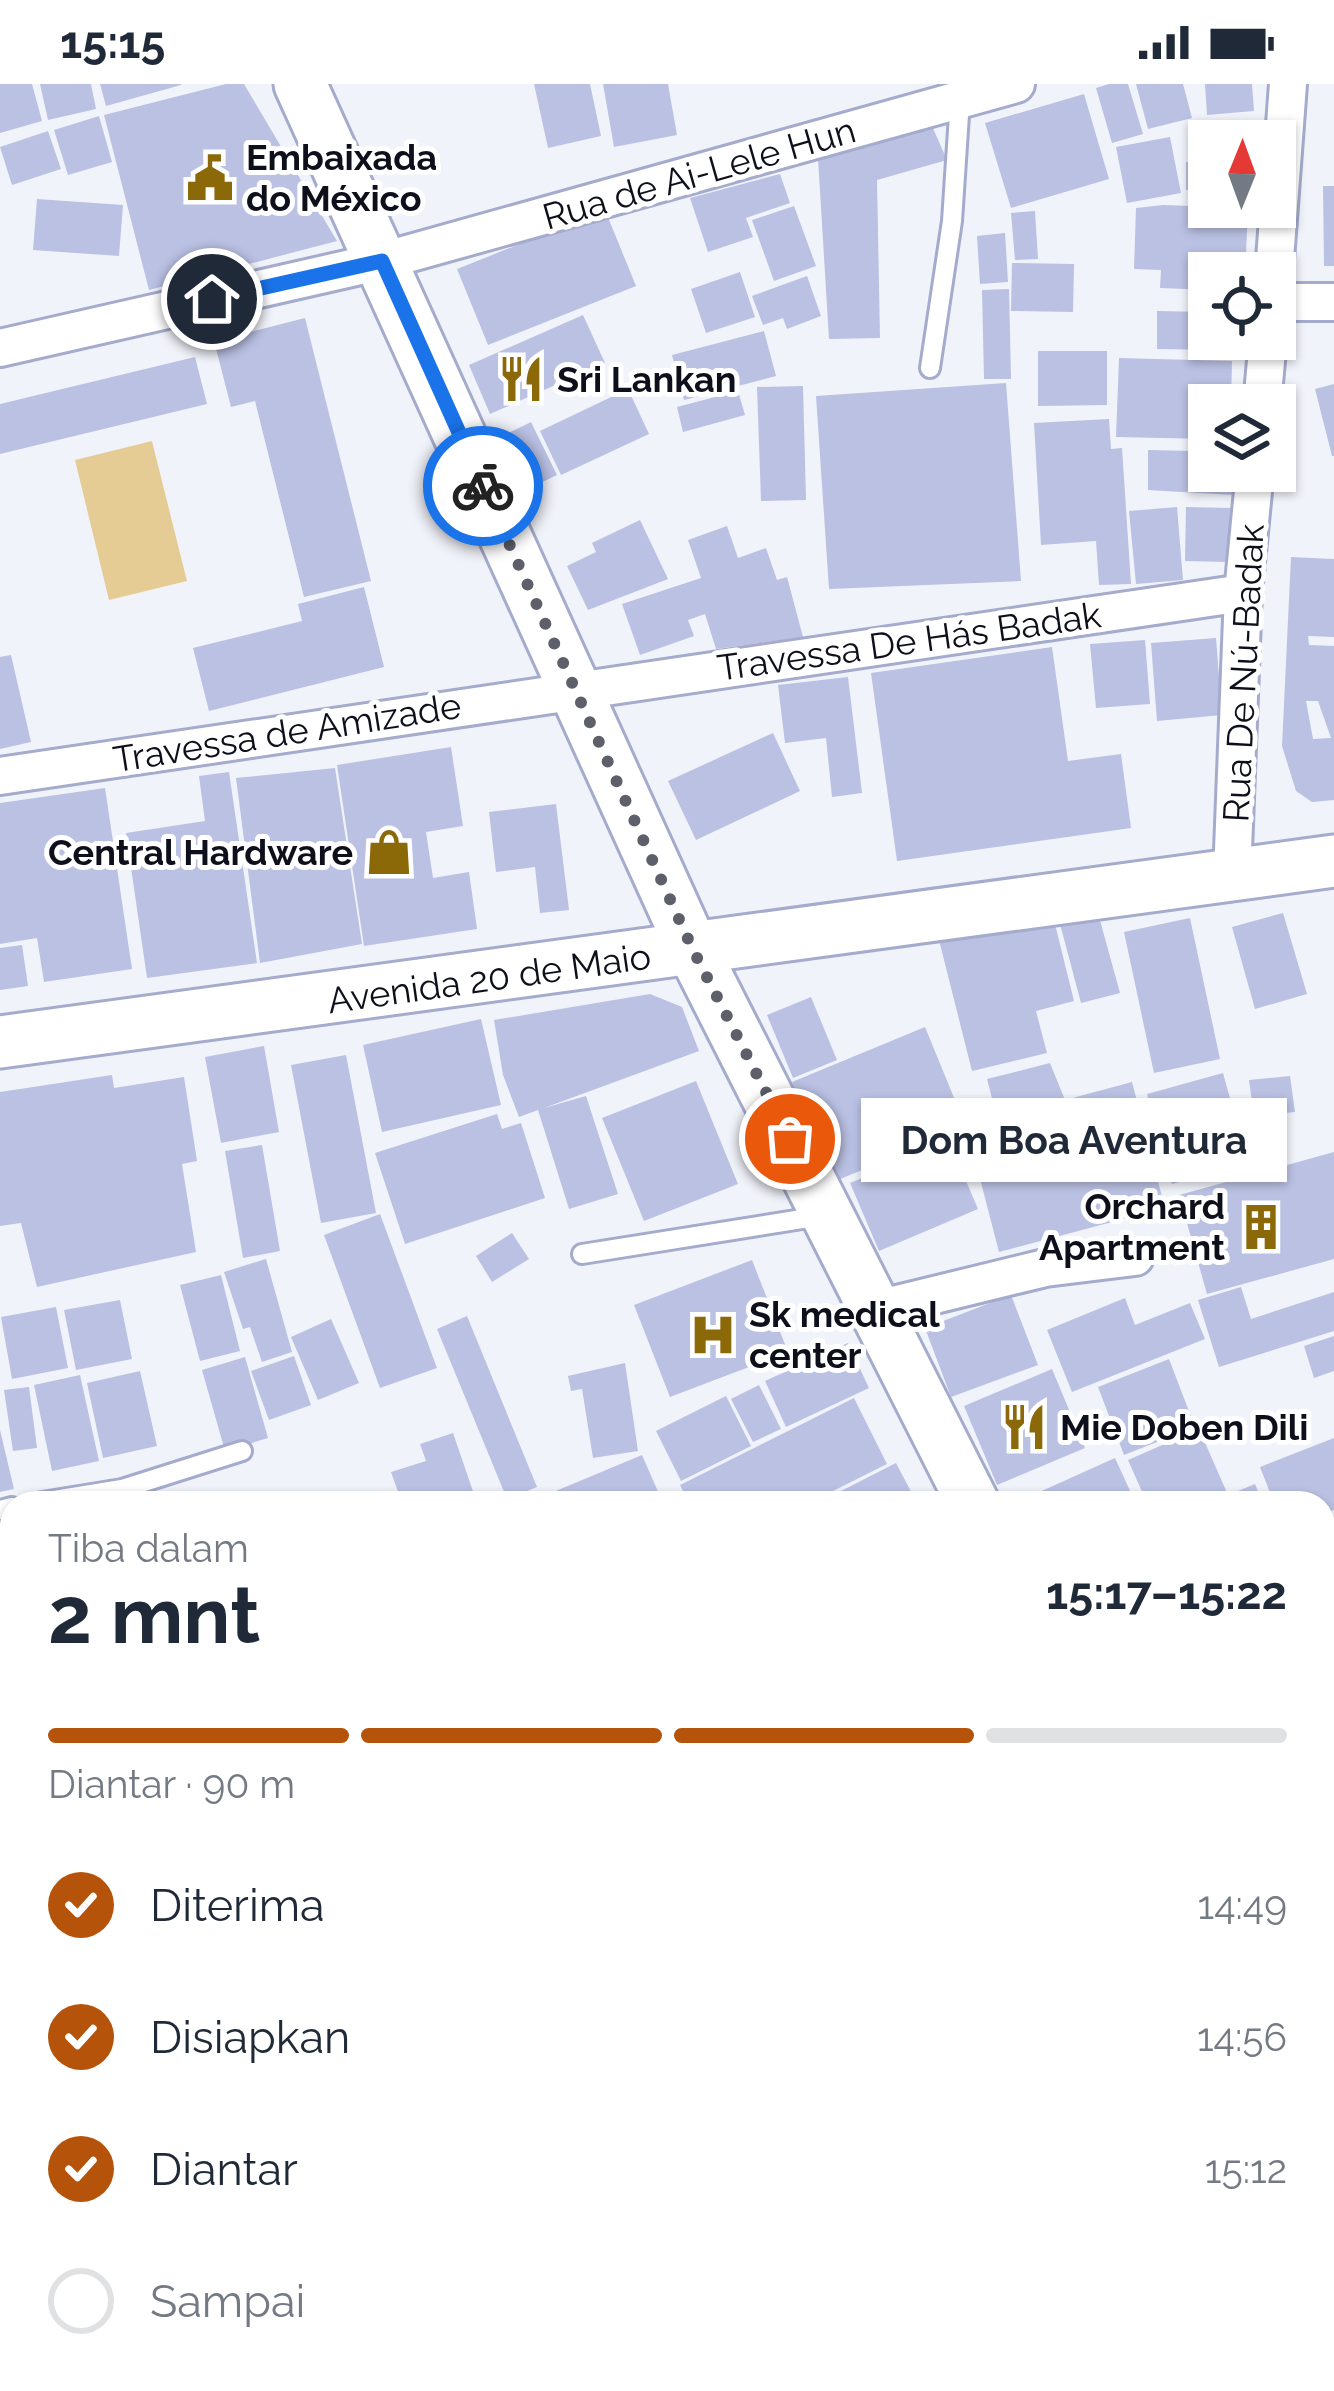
<!DOCTYPE html>
<html lang="id">
<meta charset="utf-8">
<style>
body{margin:0;font-family:Raleway,sans-serif;background:#f2f2f3;color:#1f2937;height:100vh;display:flex;flex-direction:column;font-size:45px;white-space:nowrap}
*{box-sizing:border-box;margin:0}
p{font-size:39px;color:#747a83}
.icon{flex:none;width:66px;height:66px;fill:none;stroke:currentColor;stroke-width:2;stroke-linecap:round;stroke-linejoin:round}
.map{position:relative;flex:1;overflow:hidden}
.sheet{position:absolute;left:0px;top:1407px;width:1335px;height:900px;display:flex;flex-direction:column;background:#fff;border-radius:36px 36px 0 0;box-shadow:0 3px 9px #0004}
.sheet>*{flex:none}
.needle{width:78px;rotate:1deg}
.tools{position:absolute;left:1188px;top:36px;display:grid;gap:24px}
.tools a{display:grid;place-items:center;width:108px;height:108px;border-radius:0px;background:#fff;box-shadow:0 3px 9px #0004;font-size:60px}
.pin{position:absolute;display:grid;place-items:center;width:102px;height:102px;color:#fff;margin:-51px;border:6px solid #fff;border-radius:50%;box-shadow:0 3px 12px #0007}
.courier{position:absolute;display:grid;place-items:center;width:120px;height:120px;margin:-60px;border:9px solid #1a73e8;border-radius:50%;background:#fff;color:#222;box-shadow:0 3px 15px #0007}
.bubble{position:absolute;height:84px;border-radius:0px;background:#fff;box-shadow:0 3px 9px #0004;font-size:39px;font-weight:700;line-height:84px;text-align:center}
.summary em{font-style:normal;font-weight:700}
.summary div{display:flex;flex-direction:column-reverse}
.summary{display:flex;align-items:center;justify-content:space-between;height:204px;padding:0 48px}
h1{font-size:78px;font-weight:700;line-height:90px}
.bar{display:grid;grid-template-columns:repeat(4,1fr);gap:18px 12px;align-content:center;height:144px;padding:0 48px}
.bar i{height:15px;border-radius:9px;background:#e0e1e3}
.bar .current{background:#b45309}
.bar p{grid-column:span 4}
ol{padding:0 48px;list-style:none}
li{display:flex;align-items:center;gap:36px;height:132px}
li p{margin-inline-start:auto}
li .icon{padding:12px;border-radius:50%;background:#b45309;color:#fff;stroke-width:4}
li:last-child{color:#747a83}
li i{width:66px;height:66px;border:6px solid #e0e1e3;border-radius:50%}
.status{display:flex;justify-content:space-between;align-items:center;height:84px;padding:0 60px;background:#fff;direction:ltr}
.status svg{height:33px;fill:currentColor}
.map>svg:first-child{display:block}
</style>
<div class="status"><b>15:15</b><svg viewBox="0 0 49 12"><path d="M0 12V9h3v3zM5 12V6h3v6zM10 12V3h3v9zM15 12V0h3v12zM26 1h20v11H26zM47 4h2v5h-2z"/></svg></div>
<div class="map">
<svg width="1334" height="2307" viewBox="0 0 1334 2307">
<rect width="100%" height="100%" fill="#f1f3fa"/>
<!-- green -->
<path fill="#e5cc95" d="M152,357L187,497L109,516L75,376Z"/>
<!-- building -->
<path fill="#bac1e3" fill-rule="evenodd" d="M0,0H32L42,37L0,49Z
M40,0H91L96,25L48,36Z
M100,0H181V1L106,22Z
M226,0H244L337,157L149,206L104,31Z
M534,0H590L601,52L548,64Z
M603,0H668L677,51L614,63Z
M1109,0H1128L1143,50L1112,59L1096,4Z
M1136,0H1183L1192,34L1148,45Z
M1205,0H1252L1254,27L1207,31Z
M1084,10L1109,95L1011,124L985,39Z
M99,32L112,78L68,91L54,46Z
M932,42L947,76L877,96L880,254L829,255L818,74Z
M1252,44L1253,57H1209V72L1193,73L1191,48Z
M48,47L61,85L12,101L0,63Z
M1170,53L1181,109L1127,119L1116,63Z
M1186,78L1209,79V106H1186Z
M780,90L790,119L746,134L753,153L708,168L690,114Z
M1323,102H1334V182H1324Z
M37,115L123,121L119,172L33,166Z
M1163,121L1248,124L1246,170L1209,168L1208,206L1160,204L1161,186L1134,185L1136,124Z
M794,122L816,182L774,197L752,136Z
M605,126L636,202L488,261L457,185Z
M1035,127L1038,175L1015,176L1011,129Z
M1005,149L1008,198L980,200L977,152Z
M1012,179L1074,180L1073,228L1011,227Z
M740,188L755,233L706,249L691,205Z
M807,192L821,232L787,245L783,234L763,241L752,212Z
M1009,205L1011,295H984L982,206Z
M1157,227L1209,228V255H1220V266L1157,265Z
M583,231L605,279L490,330L469,281Z
M305,234L371,497L304,513L255,317L231,323L214,257Z
M764,247L776,292L684,316L672,271Z
M1038,267H1107V321L1038,322Z
M195,273L207,320L0,370V320Z
M1119,274L1232,277L1231,321H1209V355L1116,353Z
M1006,299L1021,497L829,505L816,312Z
M1334,300V372H1332L1315,305Z
M803,302L806,416L761,417L757,303Z
M628,305L649,350L561,391L540,347Z
M738,307L745,331L683,348L677,323Z
M1109,335L1111,365L1122,364L1131,500L1099,501L1096,457L1041,461L1034,339Z
M531,338L557,391L516,411L490,358Z
M1196,363H1209V387H1233V411L1148,406V366L1196,367Z
M1177,423L1183,496L1136,500L1129,427Z
M1186,423L1231,424L1229,478L1185,477Z
M640,436L668,495L588,526L567,482L596,468L592,459Z
M727,442L738,474L766,464L777,496L787,493L803,553L716,565L705,530L688,536L694,552L640,571L622,520L701,494L688,456Z
M1291,473L1334,475V553L1308,552L1309,561L1334,562V716L1312,718L1296,707L1282,662ZM1306,617H1318L1331,654L1313,655Z
M364,503L384,583L209,627L193,564L302,537L298,520Z
M1216,554L1222,631L1157,637L1151,559Z
M1145,556L1150,620L1096,624L1090,560Z
M1052,563L1068,677L1121,670L1131,744L897,777L871,589Z
M11,571L31,658L0,665V573Z
M848,593L862,709L832,713L826,654L785,659L778,601Z
M773,649L800,707L696,756L668,697Z
M451,663L463,742L426,748L433,794L469,788L477,845L364,862L337,681Z
M335,684L362,860L260,879L236,694Z
M229,688L257,879L147,894L126,749L205,737L199,692Z
M105,704L132,885L44,898L37,854L0,860V719Z
M556,720L569,826L540,829L535,783L496,788L489,728Z
M1052,828L1074,917L1036,927L1047,969L972,987L939,856Z
M1098,829L1120,909L1081,919L1060,840Z
M1283,829L1307,910L1255,925L1232,843Z
M1190,834L1220,975L1154,989L1124,848Z
M22,861L28,902L0,906V864Z
M650,910L682,923L699,967L544,1024L586,1012L618,1110L569,1125L538,1026L519,1033L503,991L494,936Z
M811,913L837,976L793,994L767,931Z
M481,935L501,1021L382,1048L363,961Z
M925,943L966,1043L833,1098L792,998Z
M264,962L279,1048L221,1059L205,973Z
M346,971L376,1129L321,1139L291,981Z
M1050,979L1065,1016L1132,998L1165,1124L999,1168L969,1052L1000,1045L987,995Z
M1223,989L1241,1054L1211,1062L1218,1087L1172,1100L1147,1010Z
M112,991L114,1004L184,993L197,1077L182,1080L196,1168L37,1203L21,1139L0,1142V1008Z
M1290,992L1295,1028L1254,1032L1249,996Z
M696,997L738,1100L644,1137L602,1034Z
M497,1030L502,1045L521,1039L545,1114L405,1160L375,1069Z
M949,1057L978,1125L879,1167L850,1099Z
M262,1061L280,1167L243,1174L225,1067Z
M1334,1068V1175L1207,1210L1179,1111Z
M380,1130L437,1284L380,1304L324,1151Z
M512,1149L529,1175L492,1198L476,1172Z
M266,1175L292,1268L262,1278L250,1243L243,1245L224,1188Z
M752,1176L788,1268L670,1313L634,1221Z
M221,1191L240,1267L200,1277L180,1201Z
M1241,1203L1251,1235L1334,1208V1247L1219,1283L1198,1216Z
M1011,1211L1038,1281L951,1313L925,1244Z
M1125,1214L1135,1241L1190,1219L1205,1255L1072,1308L1047,1246Z
M120,1216L132,1275L76,1286L64,1226Z
M56,1223L68,1284L12,1295L1,1233Z
M467,1232L537,1403L507,1415L437,1245Z
M331,1235L359,1299L318,1316L291,1253Z
M1334,1252V1287L1314,1294L1304,1262Z
M848,1259L869,1304L786,1343L765,1297Z
M294,1272L311,1321L269,1336L251,1287Z
M245,1273L268,1354L225,1367L202,1286Z
M1169,1275L1195,1343L1124,1371L1098,1303Z
M625,1279L638,1367L593,1374L582,1305L571,1307L568,1292Z
M1052,1285L1085,1364L997,1401L964,1322Z
M140,1287L157,1362L103,1374L87,1299Z
M80,1291L99,1377L52,1387L34,1301Z
M759,1301L781,1345L753,1358L731,1315Z
M29,1303L37,1364L13,1367L4,1306Z
M726,1312L751,1362L681,1397L656,1347Z
M854,1314L887,1380L809,1419H689L680,1401Z
M1199,1345L1228,1411L1255,1400L1263,1419H1147L1128,1376Z
M0,1346L14,1405L0,1408Z
M453,1349L477,1419H402L391,1388L426,1377L420,1360Z
M1334,1354V1426L1323,1430V1419H1274L1260,1383Z
M642,1371L663,1419H527Z
M1115,1374L1132,1411L1114,1419H1015Z
M896,1379L917,1419H847L841,1407Z
M12,1451V1530L4,1531L0,1454Z
M12,1564V1618L0,1621V1567Z
M12,1643V1702L11,1703L0,1646Z
M1323,1664L1334,1691V1853L1323,1826Z
M12,1805V1898L0,1902V1809Z
M1334,1926V1967L1323,1971V1930Z
M12,1984V2051H11L0,1988Z
M12,2238V2280L0,2285V2243Z
M1323,2284L1334,2307H1181L1203,2295H1323Z
M240,2295H279L281,2307H232L230,2297Z
M352,2295H451L452,2307H353Z
M469,2295H529L531,2307H471Z
M595,2295H614L617,2307H552Z
M825,2295H854L857,2307H775Z
M934,2295L936,2307H876L874,2296Z"/>
<g fill="none" stroke-linecap="round" stroke-linejoin="round">
<defs>
<path id="service" d="M930,284L952,137L960,16
M582,1170L821,1132
M36,1419L122,1405L242,1367
M0,1426L12,1423"/>
<path id="minor" d="M1274,189L1288,0
M1275,218H1334
M0,264L382,177L1016,0
M1262,321L1268,255
M0,692L1243,509
M1232,792L1243,509L1255,387
M877,1225L1045,1184L1135,1173
M662,2295L664,2307"/>
<path id="tertiary" d="M1323,2166L1334,2196"/>
<path id="secondary" d="M300,0L693,866L973,1419
M0,958L1334,777"/>
<path id="primary" d="M1323,1585L1334,1582
M0,1945L12,1942"/>
</defs>
<!-- service casing -->
<use href="#service" stroke="#a4abcc" stroke-width="24"/>
<!-- minor casing -->
<use href="#minor" stroke="#a4abcc" stroke-width="42"/>
<!-- tertiary casing -->
<use href="#tertiary" stroke="#a4abcc" stroke-width="51"/>
<!-- secondary casing -->
<use href="#secondary" stroke="#a4abcc" stroke-width="57"/>
<!-- primary casing -->
<use href="#primary" stroke="#a88841" stroke-width="63"/>
<!-- service -->
<use href="#service" stroke="#fff" stroke-width="18"/>
<!-- minor -->
<use href="#minor" stroke="#fff" stroke-width="36"/>
<!-- tertiary -->
<use href="#tertiary" stroke="#fff" stroke-width="45"/>
<!-- secondary -->
<use href="#secondary" stroke="#fff" stroke-width="51"/>
<!-- primary -->
<use href="#primary" stroke="#fddf9a" stroke-width="57"/>
</g>
<g fill="none" stroke-linecap="round" stroke-linejoin="round">
<!-- done -->
<path stroke="#5d5f69" stroke-width="12" stroke-dasharray="0 21.6" d="M483,402L693,866L790,1055"/>
<!-- route -->
<path stroke="#1a73e8" stroke-width="15" d="M212,215L382,177L483,402"/>
</g>
<!-- icons -->
<defs>
<symbol id="civic-bare" viewBox="-9 -9 18 18"><path d="M-.6-6.5H3V-4.5H.6V-3L4-1V1h2V6H-6V1h2V-1L-.6-3ZM-1.2 2.5V6h2.4V2.5Z" fill="#8b6908" stroke="#fff" stroke-width="2.5" paint-order="stroke"/></symbol>
<symbol id="restaurant-bare" viewBox="-9 -9 18 18"><path d="M-5-6h1v4h1v-4h1v4h1v-4h1v5L-1.5 .5V6h-2V.5L-5-1ZM5-6V6H3V1.5H1.5Q1.5-4 5-6Z" fill="#8b6908" stroke="#fff" stroke-width="2.5" paint-order="stroke"/></symbol>
<symbol id="shop-bare" viewBox="-9 -9 18 18"><path d="M-5-2.5h2.3a2.7 3.5 0 0 1 5.4 0H5L5.5 6h-11ZM-1.5-2.5h3a1.5 2.3 0 0 0-3 0Z" fill="#8b6908" stroke="#fff" stroke-width="2.5" paint-order="stroke"/></symbol>
<symbol id="building-bare" viewBox="-9 -9 18 18"><path d="M-4-6H4V6H1V3H-1V6H-4ZM-2.5-4.3h1.7v1.8h-1.7ZM.8-4.3h1.7v1.8H.8ZM-2.5-1h1.7V.8h-1.7ZM.8-1h1.7V.8H.8Z" fill="#8b6908" stroke="#fff" stroke-width="2.5" paint-order="stroke"/></symbol>
<symbol id="hospital-bare" viewBox="-9 -9 18 18"><path d="M-5-5h3v3.5h4V-5h3V5h-3V1.5h-4V5h-3Z" fill="#8b6908" stroke="#fff" stroke-width="2.5" paint-order="stroke"/></symbol>
</defs>
<g fill-rule="evenodd">
<use href="#civic-bare" x="177" y="61" width="66" height="66"/>
<use href="#restaurant-bare" x="488" y="262" width="66" height="66"/>
<use href="#shop-bare" x="356" y="735" width="66" height="66"/>
<use href="#building-bare" x="1228" y="1110" width="66" height="66"/>
<use href="#hospital-bare" x="680" y="1218" width="66" height="66"/>
<use href="#restaurant-bare" x="991" y="1310" width="66" height="66"/>
</g>
<g text-anchor="middle" stroke-width="10" stroke-linejoin="round" paint-order="stroke">
<!-- poi labels -->
<g font-size="36" font-weight="bold" fill="#0d0f1b" stroke="#fff" text-anchor="start">
<text x="246" y="86">Embaixada<tspan x="246" dy="41">do México</tspan></text>
<text x="557" y="308">Sri Lankan</text>
<text x="353" y="781" text-anchor="end">Central Hardware</text>
<text x="1225" y="1135" text-anchor="end">Orchard<tspan x="1225" dy="41">Apartment</tspan></text>
<text x="749" y="1243">Sk medical<tspan x="749" dy="41">center</tspan></text>
<text x="1060" y="1356">Mie Doben Dili</text>
</g>
<!-- street labels -->
<g font-size="36" fill="#0d0f1b" stroke="#fff">
<text transform="translate(699 89) rotate(-16)" y="13">Rua de Ai-Lele Hun</text>
<text transform="translate(909 557) rotate(-8)" y="13">Travessa De Hás Badak</text>
<text transform="translate(1243 589) rotate(-87)" y="13">Rua De Nú-Badak</text>
<text transform="translate(287 648) rotate(-9)" y="13">Travessa de Amizade</text>
<text transform="translate(489 894) rotate(-8)" y="13">Avenida 20 de Maio</text>
</g>
</g>
</svg>
<div class="tools">
<a><svg class="needle" viewBox="-14 -14 28 28"><path d="M0-13l5 13h-10z" fill="#e53935"/><path d="M0 13l5-13h-10z" fill="#747a83"/></svg></a>
<a><svg class="icon" aria-label="locate" viewBox="0 0 24 24"><circle cx="12" cy="12" r="6"/><path d="M12 2v4M12 18v4M2 12h4M18 12h4"/></svg></a>
<a><svg class="icon" aria-label="layers" viewBox="0 0 24 24"><path d="M12 4l9 5-9 5-9-5zM3 14l9 5 9-5"/></svg></a>
</div>
<div class="pin" style="left:790px;top:1055px;background:#ea580c"><svg class="icon" aria-label="bag" viewBox="0 0 24 24"><path d="M5 8h14l-1 12H6zM9 8a3 3 0 0 1 6 0"/></svg></div>
<div class="pin" style="left:212px;top:215px;background:#1f2937"><svg class="icon" aria-label="home" viewBox="0 0 24 24"><path d="M3 11l9-7 9 7M6 9v11h12V9"/></svg></div>
<div class="courier" style="left:483px;top:402px"><svg class="icon" aria-label="bike" viewBox="0 0 24 24"><circle cx="6" cy="16" r="4"/><circle cx="18" cy="16" r="4"/><path d="M6 16l4-8h5l3 8M10 8l3 8H6M13 5h3"/></svg></div>
<div class="bubble" style="left:861px;top:1014px;width:426px">Dom Boa Aventura</div>
<section class="sheet">
<div class="summary"><div><h1>2 mnt</h1><p>Tiba dalam</p></div><em>15:17–15:22</em></div>
<div class="bar"><i class="current"></i><i class="current"></i><i class="current"></i><i></i><p>Diantar · 90 m</p></div>
<ol>
<li><svg class="icon" aria-label="check" viewBox="0 0 24 24"><path d="M5 12l5 5 9-10"/></svg>Diterima<p>14:49</p></li>
<li><svg class="icon" aria-label="check" viewBox="0 0 24 24"><path d="M5 12l5 5 9-10"/></svg>Disiapkan<p>14:56</p></li>
<li><svg class="icon" aria-label="check" viewBox="0 0 24 24"><path d="M5 12l5 5 9-10"/></svg>Diantar<p>15:12</p></li>
<li><i></i>Sampai</li>
</ol>
</section>
</div>
